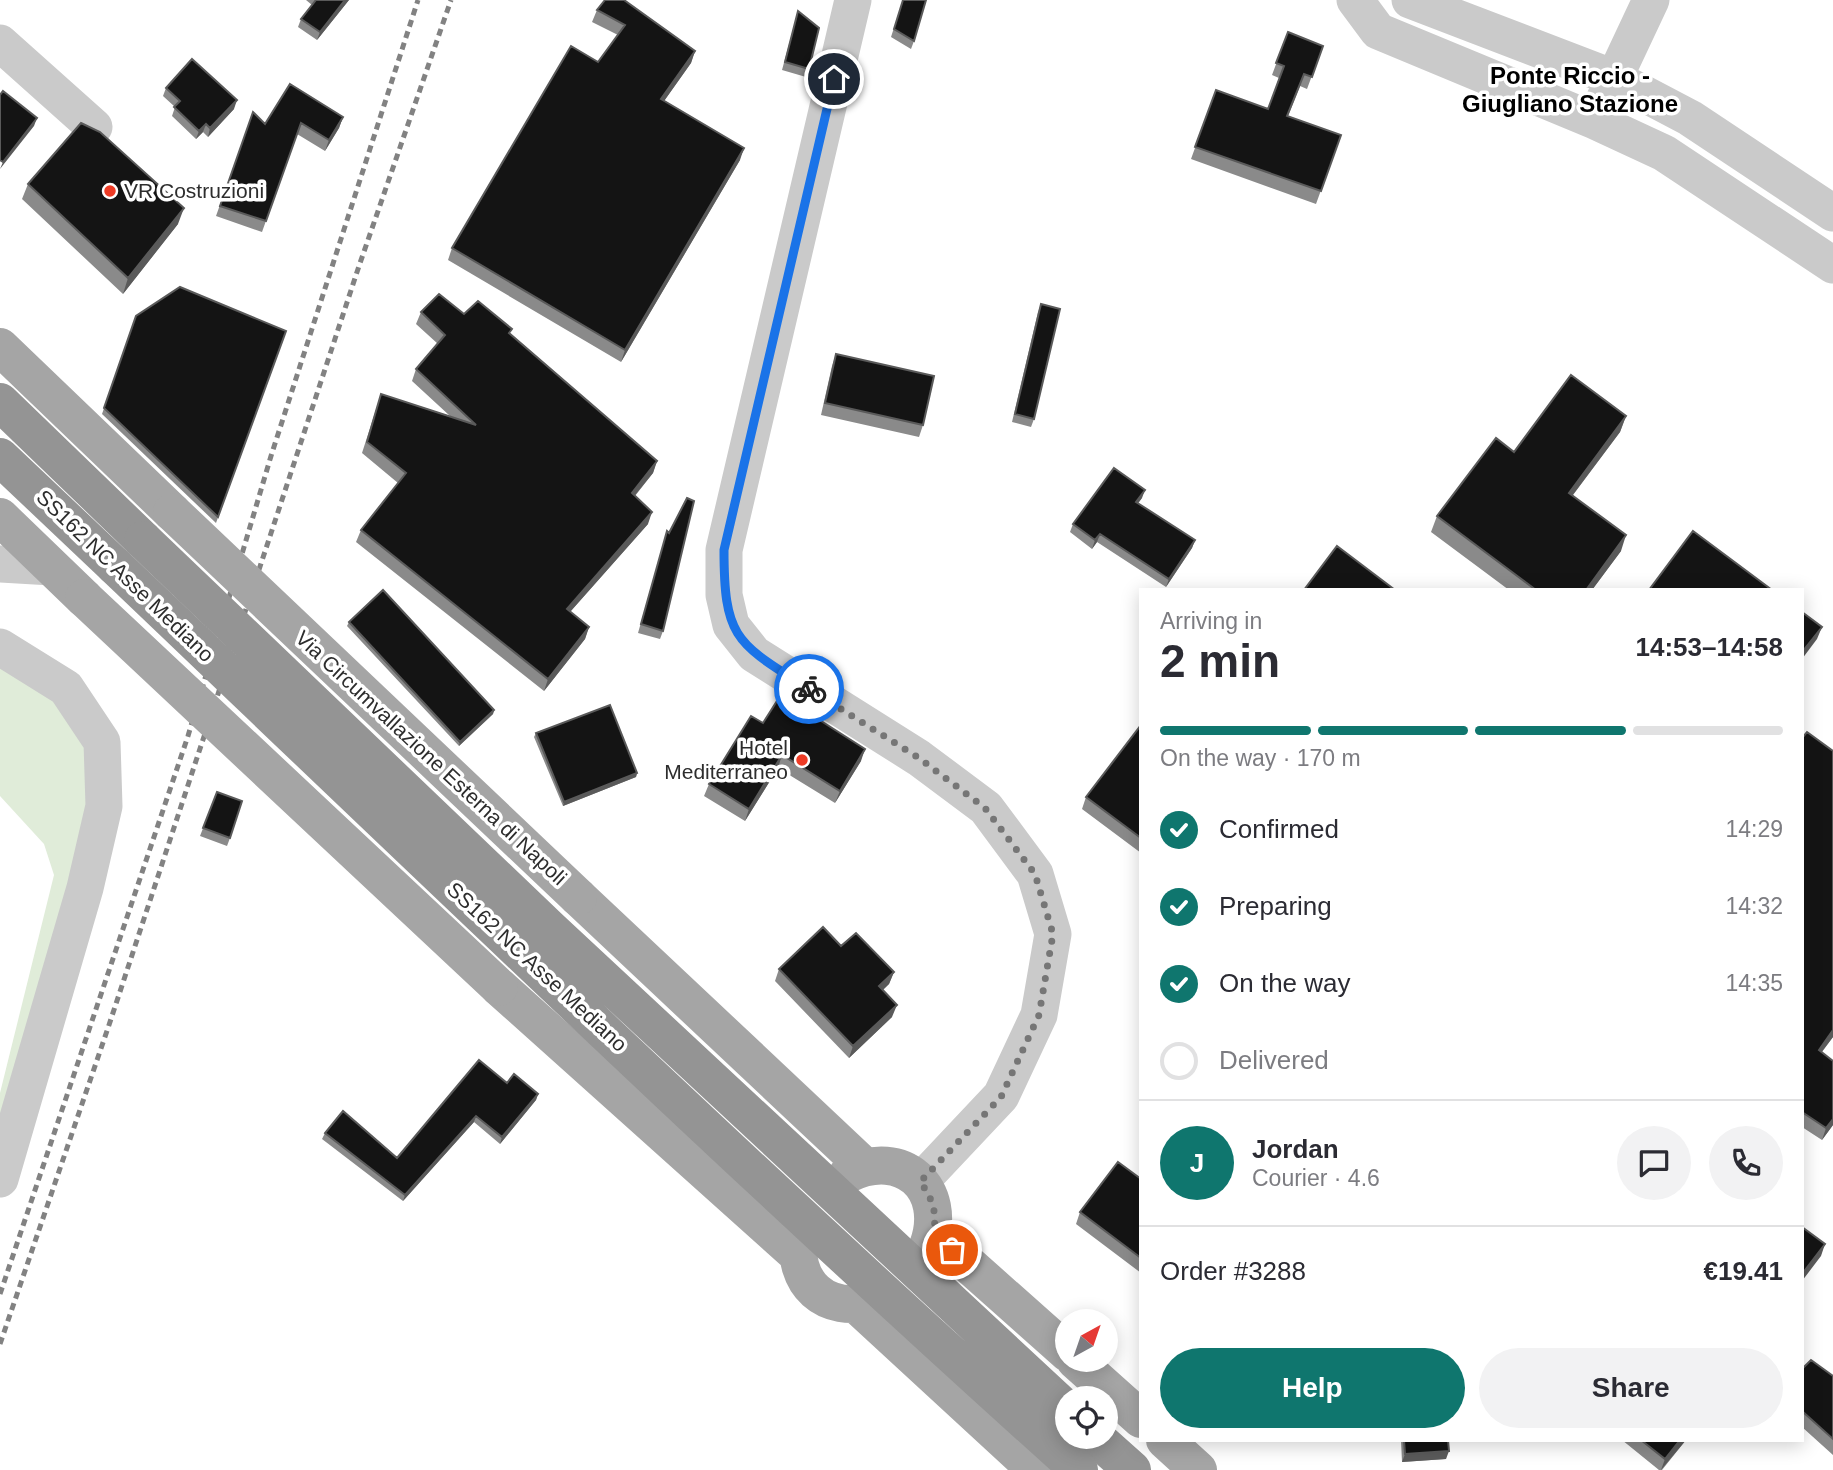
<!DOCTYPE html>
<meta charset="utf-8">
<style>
body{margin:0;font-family:Helvetica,sans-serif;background:#f2f2f3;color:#2b2b33;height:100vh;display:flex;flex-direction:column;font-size:26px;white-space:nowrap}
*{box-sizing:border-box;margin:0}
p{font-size:23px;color:#7c7c81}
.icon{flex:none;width:38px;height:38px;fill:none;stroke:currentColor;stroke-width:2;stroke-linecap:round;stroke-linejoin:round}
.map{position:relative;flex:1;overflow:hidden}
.side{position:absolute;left:1139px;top:588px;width:665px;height:854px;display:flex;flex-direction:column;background:#fff;border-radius:0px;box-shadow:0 4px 18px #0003}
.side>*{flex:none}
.needle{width:46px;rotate:40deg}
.buttons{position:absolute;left:1055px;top:1309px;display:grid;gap:14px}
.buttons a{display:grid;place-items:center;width:63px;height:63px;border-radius:50%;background:#fff;box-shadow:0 4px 18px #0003;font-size:35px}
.pin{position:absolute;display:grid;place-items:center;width:60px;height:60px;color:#fff;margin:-30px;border:4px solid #fff;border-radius:50%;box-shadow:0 2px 7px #0007}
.courier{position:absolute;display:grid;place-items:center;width:70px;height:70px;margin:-35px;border:5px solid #1a73e8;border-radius:50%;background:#fff;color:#222;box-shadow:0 2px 9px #0007}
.summary em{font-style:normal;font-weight:700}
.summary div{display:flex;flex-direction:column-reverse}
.summary{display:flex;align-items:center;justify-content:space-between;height:119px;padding:0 21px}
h1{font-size:46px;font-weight:700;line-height:52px}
.bar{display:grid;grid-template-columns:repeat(4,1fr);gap:10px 7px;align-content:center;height:84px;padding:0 21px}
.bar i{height:9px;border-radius:5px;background:#e1e1e2}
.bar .selected{background:#0f766e}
.bar p{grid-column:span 4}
.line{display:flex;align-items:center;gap:18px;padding:0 21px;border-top:2px solid #e1e1e2}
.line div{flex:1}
.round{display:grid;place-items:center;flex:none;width:74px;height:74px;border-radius:37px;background:#f2f2f3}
ol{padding:0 21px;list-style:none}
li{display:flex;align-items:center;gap:21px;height:77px}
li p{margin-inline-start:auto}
li .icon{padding:7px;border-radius:50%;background:#0f766e;color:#fff;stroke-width:4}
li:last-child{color:#7c7c81}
li i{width:38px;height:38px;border:4px solid #e1e1e2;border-radius:50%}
.button{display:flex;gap:14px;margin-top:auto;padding:14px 21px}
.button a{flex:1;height:80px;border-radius:42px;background:#0f766e;color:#fff;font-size:28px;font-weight:700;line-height:80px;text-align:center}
.button a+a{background:#f2f2f3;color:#2b2b33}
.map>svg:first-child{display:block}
</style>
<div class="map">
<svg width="1833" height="1470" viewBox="0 0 1833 1470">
<rect width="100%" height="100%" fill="#fff"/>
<!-- green -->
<path fill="#e0ecd9" d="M0,658L85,726L95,797L0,1164V1093L54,875L44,844L0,796Z"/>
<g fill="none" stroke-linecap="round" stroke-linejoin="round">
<!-- minor -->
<path stroke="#cacaca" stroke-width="37" d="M853,0L724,550V595L731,625L754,654L919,758L986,808L1035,874L1053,934L1039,1015L1001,1096L920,1182
M1355,0L1378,31L1595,121L1664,153L1833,265
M1410,0L1614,78L1690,118L1833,213
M0,43L94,127
M1604,100L1651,0
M0,564L52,567
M0,647L66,688L102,742L104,806L85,888L0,1179"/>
<!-- major -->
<path stroke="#a5a5a5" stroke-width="38" d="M0,347L172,512
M0,517L84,598
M578,897L864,1166
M499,987L797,1254
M848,1174C902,1147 949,1188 928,1246
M933,1233L1068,1353
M799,1234C792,1284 825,1314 874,1301
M857,1305L1036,1470
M1075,1360L1141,1419
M1165,1440L1198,1470"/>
<!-- highway -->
<path stroke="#949494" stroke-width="38" d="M0,402L143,540
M0,457L115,566
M1095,1437L1132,1470"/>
<!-- rail -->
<path stroke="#828282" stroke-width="5" stroke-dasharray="7 5" stroke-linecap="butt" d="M0,1294L188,736L271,456L418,0
M0,1344L109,1025L359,266L451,0"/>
<!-- major-bridge -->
<path stroke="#a5a5a5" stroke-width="38" d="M172,512L578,897
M84,598L499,987"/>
<!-- highway-bridge -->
<path stroke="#949494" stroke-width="38" d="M143,540L550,929L1068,1411
M115,566C434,870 751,1176 1079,1470"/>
</g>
<!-- wall -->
<path fill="#8a8a8a" d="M306,0H349L317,40L298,27L301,19L312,5Z
M903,0L914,41L911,49L891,37Z
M597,10L695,51L691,63L664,101L740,160L621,362L448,260L452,248L598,62L618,35L592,22Z
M798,11L809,69L806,77L782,70Z
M1288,32L1323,46L1307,89L1300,86L1288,116L1341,135L1316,204L1191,159L1216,90L1268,109L1279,78L1272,75Z
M166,88L234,109L208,137L203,132L196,139L172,116L175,107L163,96Z
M253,112L265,124L343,117L339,128L325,151L297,134L262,232L216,216Z
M28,184L178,224L123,294L22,199Z
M1041,304L1034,419L1031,427L1012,422L1038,312Z
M421,312L464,314L511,334L657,461L653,473L635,496L648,524L570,612L589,627L585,639L544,691L356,542L361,530L398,483L362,453L381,394L450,416L412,381L416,369L438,344L416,324Z
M136,316L286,331L216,523L102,414Z
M836,354L923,425L919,437L821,415L832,366Z
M1626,416L1620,432L1573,495L1621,551L1592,590H1509L1431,532L1437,516L1514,452Z
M1142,498L1138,503L1195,540L1192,548L1166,587L1097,542L1092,549L1070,532L1073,524Z
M667,531L663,631L660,639L638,633Z
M349,622L494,710L493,714L459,746L347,626Z
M763,723L861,761L835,803L778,768L745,821L704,796L709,784Z
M1141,725V853L1082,809L1086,797Z
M536,733L637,773L636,777L563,806L534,737Z
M1802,738L1833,751V1037L1822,1052L1833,1061V1125L1822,1140L1802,1127Z
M217,792L230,838L227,846L200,836Z
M841,946L894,972L889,984L883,990L892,1017L849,1058L775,981L779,969Z
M507,1083L538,1094L536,1100L500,1144L474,1122L403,1201L322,1139L325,1133L397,1158Z
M1141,1179V1273L1076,1224L1080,1212Z
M1802,1369L1833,1376V1455L1802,1427Z
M1401,1440H1448L1446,1459L1402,1462Z
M1622,1440H1686L1662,1470H1659Z"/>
<!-- shaded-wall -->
<path fill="#5a5a5a" d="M345,0H349L317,40L320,32Z
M695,51L691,63L657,111L661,99Z
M237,100L234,109L208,137L210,128Z
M343,117L339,128L325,151L329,140Z
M37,118L34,126L0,169L3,162Z
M206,124L203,132L196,139L199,131Z
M744,148L740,160L621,362L625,350Z
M184,208L178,224L123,294L128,278Z
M1626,416L1620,432L1563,508L1569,493Z
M657,461L653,473L627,505L632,493Z
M1145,490L1142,498L1133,510L1136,502Z
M652,512L648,524L562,621L567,609Z
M1100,534L1097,542L1092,549L1095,540Z
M1626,535L1621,551L1592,590H1586Z
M1195,540L1192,548L1166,587L1169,579Z
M589,627L585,639L544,691L548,679Z
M1822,627L1817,639L1802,659V652Z
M494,710L493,714L459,746L460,742Z
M865,749L861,761L835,803L840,791Z
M782,755L778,768L745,821L749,809Z
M637,773L636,777L563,806L564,802Z
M894,972L889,984L874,998L879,986Z
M897,1005L892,1017L849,1058L853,1046Z
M1833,1030V1037L1814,1062L1819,1050Z
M538,1094L536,1100L500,1144L502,1137Z
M476,1116L474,1122L403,1201L405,1195Z
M1833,1119V1125L1822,1140L1826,1128Z
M1825,1244L1821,1256L1802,1281V1274Z
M1680,1440H1686L1661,1470L1665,1459Z
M1449,1451L1446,1459L1402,1462L1405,1454Z"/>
<!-- building -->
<path fill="#141414" stroke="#5a5a5a" stroke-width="2" d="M316,0H345L320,32L301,19Z
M605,0H624L695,51L661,99L744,148L625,350L452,248L571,46L598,62L625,25L597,10Z
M903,0H926L914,41L894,29Z
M798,11L819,28L809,69L785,62Z
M1288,32L1323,46L1312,77L1304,74L1287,116L1341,135L1321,191L1195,147L1216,90L1268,109L1284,66L1276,63Z
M192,59L237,100L210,128L206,124L199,131L174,107L180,101L166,88Z
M290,84L343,117L329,140L301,123L266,221L220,206L253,112L265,124Z
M3,91L37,118L3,162L0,160V95Z
M81,123L100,132L184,208L128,278L28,184Z
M180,287L286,331L218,517L104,408L136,316Z
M439,294L464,314L478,301L512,329L509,333L657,461L632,493L652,512L567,609L589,627L548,679L361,530L406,473L367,442L381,394L476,425L416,369L445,335L421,312Z
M1041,304L1060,309L1034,419L1015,414Z
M836,354L934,376L923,425L825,403Z
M1571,375L1626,416L1569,493L1626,535L1586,590H1536L1437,516L1496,438L1514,452Z
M1114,468L1145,490L1136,502L1195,540L1169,579L1100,534L1095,540L1073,524Z
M687,498L694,501L663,631L641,624L667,531L669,533Z
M1693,531L1772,590H1649Z
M1337,546L1395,590H1304Z
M383,590L494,710L460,742L349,622Z
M1802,612L1822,627L1802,652Z
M777,701L796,713L799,707L865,749L840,791L782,755L749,809L709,784L751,716L763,723Z
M610,705L637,773L564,802L536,733Z
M1141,725V838L1086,797Z
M1807,732L1833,751V1030L1819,1050L1833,1061V1119L1826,1128L1802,1112V738Z
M217,792L242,801L230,838L203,828Z
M823,927L841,946L856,933L894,972L879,986L897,1005L853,1046L779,969Z
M479,1060L507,1083L514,1074L538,1094L502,1137L476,1116L405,1195L325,1133L343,1111L397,1158Z
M1118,1162L1141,1179V1258L1080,1212Z
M1802,1227L1825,1244L1802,1274Z
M1811,1360L1833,1376V1439L1802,1411V1369Z
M1404,1440H1448L1449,1451L1405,1454Z
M1641,1440H1680L1665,1459Z"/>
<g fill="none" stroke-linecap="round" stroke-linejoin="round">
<!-- done -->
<path stroke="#767676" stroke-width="7" stroke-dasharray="0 12.6" d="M809,689L919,758L985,808L1035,874L1053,934L1039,1015L1001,1097L920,1182C932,1197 938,1214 933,1233L952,1250"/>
<!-- route -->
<path stroke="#1a73e8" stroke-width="9" d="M809,689C737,643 724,640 724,550L834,79"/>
</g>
<!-- markers -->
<g fill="#ee3b25" stroke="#fff" stroke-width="2.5">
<circle cx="110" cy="191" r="7"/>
<circle cx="802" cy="760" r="7"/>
</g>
<g text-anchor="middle" stroke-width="7" stroke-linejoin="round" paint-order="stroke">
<!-- poi labels -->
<g font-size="21" fill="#2d2d2d" stroke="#fff" text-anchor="start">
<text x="124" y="198">VR Costruzioni</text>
<text x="788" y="755" text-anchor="end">Hotel<tspan x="788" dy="24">Mediterraneo</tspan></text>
</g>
<!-- street labels -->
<g font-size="21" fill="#2d2d2d" stroke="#fff">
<text transform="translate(125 576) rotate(44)" y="7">SS162 NC Asse Mediano</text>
<text transform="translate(431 758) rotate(43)" y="7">Via Circumvallazione Esterna di Napoli</text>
<text transform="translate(537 967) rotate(43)" y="7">SS162 NC Asse Mediano</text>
</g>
<!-- quarter labels -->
<g font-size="24" font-weight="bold" fill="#000" stroke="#fff">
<text x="1570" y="84">Ponte Riccio -<tspan x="1570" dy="28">Giugliano Stazione</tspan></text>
</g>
</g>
</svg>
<div class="buttons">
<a><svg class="needle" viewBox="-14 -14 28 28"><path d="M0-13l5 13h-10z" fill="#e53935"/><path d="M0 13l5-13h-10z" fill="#7c7c81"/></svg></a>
<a><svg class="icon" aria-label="locate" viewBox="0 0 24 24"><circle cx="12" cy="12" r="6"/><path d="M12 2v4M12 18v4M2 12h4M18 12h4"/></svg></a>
</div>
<div class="pin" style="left:952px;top:1250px;background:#ea580c"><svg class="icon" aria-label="bag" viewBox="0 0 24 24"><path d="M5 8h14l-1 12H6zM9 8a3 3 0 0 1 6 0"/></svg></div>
<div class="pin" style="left:834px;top:79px;background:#1f2937"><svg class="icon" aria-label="home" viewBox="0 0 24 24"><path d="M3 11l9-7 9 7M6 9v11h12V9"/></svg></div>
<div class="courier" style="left:809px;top:689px"><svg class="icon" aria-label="bike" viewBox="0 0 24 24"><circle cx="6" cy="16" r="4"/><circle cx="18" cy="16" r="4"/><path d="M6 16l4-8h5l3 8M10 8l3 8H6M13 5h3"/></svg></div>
<section class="side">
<div class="summary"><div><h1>2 min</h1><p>Arriving in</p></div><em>14:53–14:58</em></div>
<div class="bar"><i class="selected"></i><i class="selected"></i><i class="selected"></i><i></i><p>On the way · 170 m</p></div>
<ol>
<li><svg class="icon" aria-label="check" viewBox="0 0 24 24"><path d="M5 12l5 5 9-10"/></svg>Confirmed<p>14:29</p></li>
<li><svg class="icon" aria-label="check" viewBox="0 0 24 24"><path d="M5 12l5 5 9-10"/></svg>Preparing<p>14:32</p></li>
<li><svg class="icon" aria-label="check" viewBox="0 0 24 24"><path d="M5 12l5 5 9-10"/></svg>On the way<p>14:35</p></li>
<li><i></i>Delivered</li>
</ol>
<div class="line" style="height:126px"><b class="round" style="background:#0f766e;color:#fff">J</b><div><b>Jordan</b><p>Courier · 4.6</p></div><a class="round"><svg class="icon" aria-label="chat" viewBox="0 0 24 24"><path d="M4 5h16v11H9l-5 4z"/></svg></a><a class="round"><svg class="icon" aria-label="phone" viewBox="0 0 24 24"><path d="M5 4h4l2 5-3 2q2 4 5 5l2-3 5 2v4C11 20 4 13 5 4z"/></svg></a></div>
<div class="line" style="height:91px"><div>Order #3288</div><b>€19.41</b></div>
<div class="button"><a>Help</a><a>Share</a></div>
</section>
</div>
